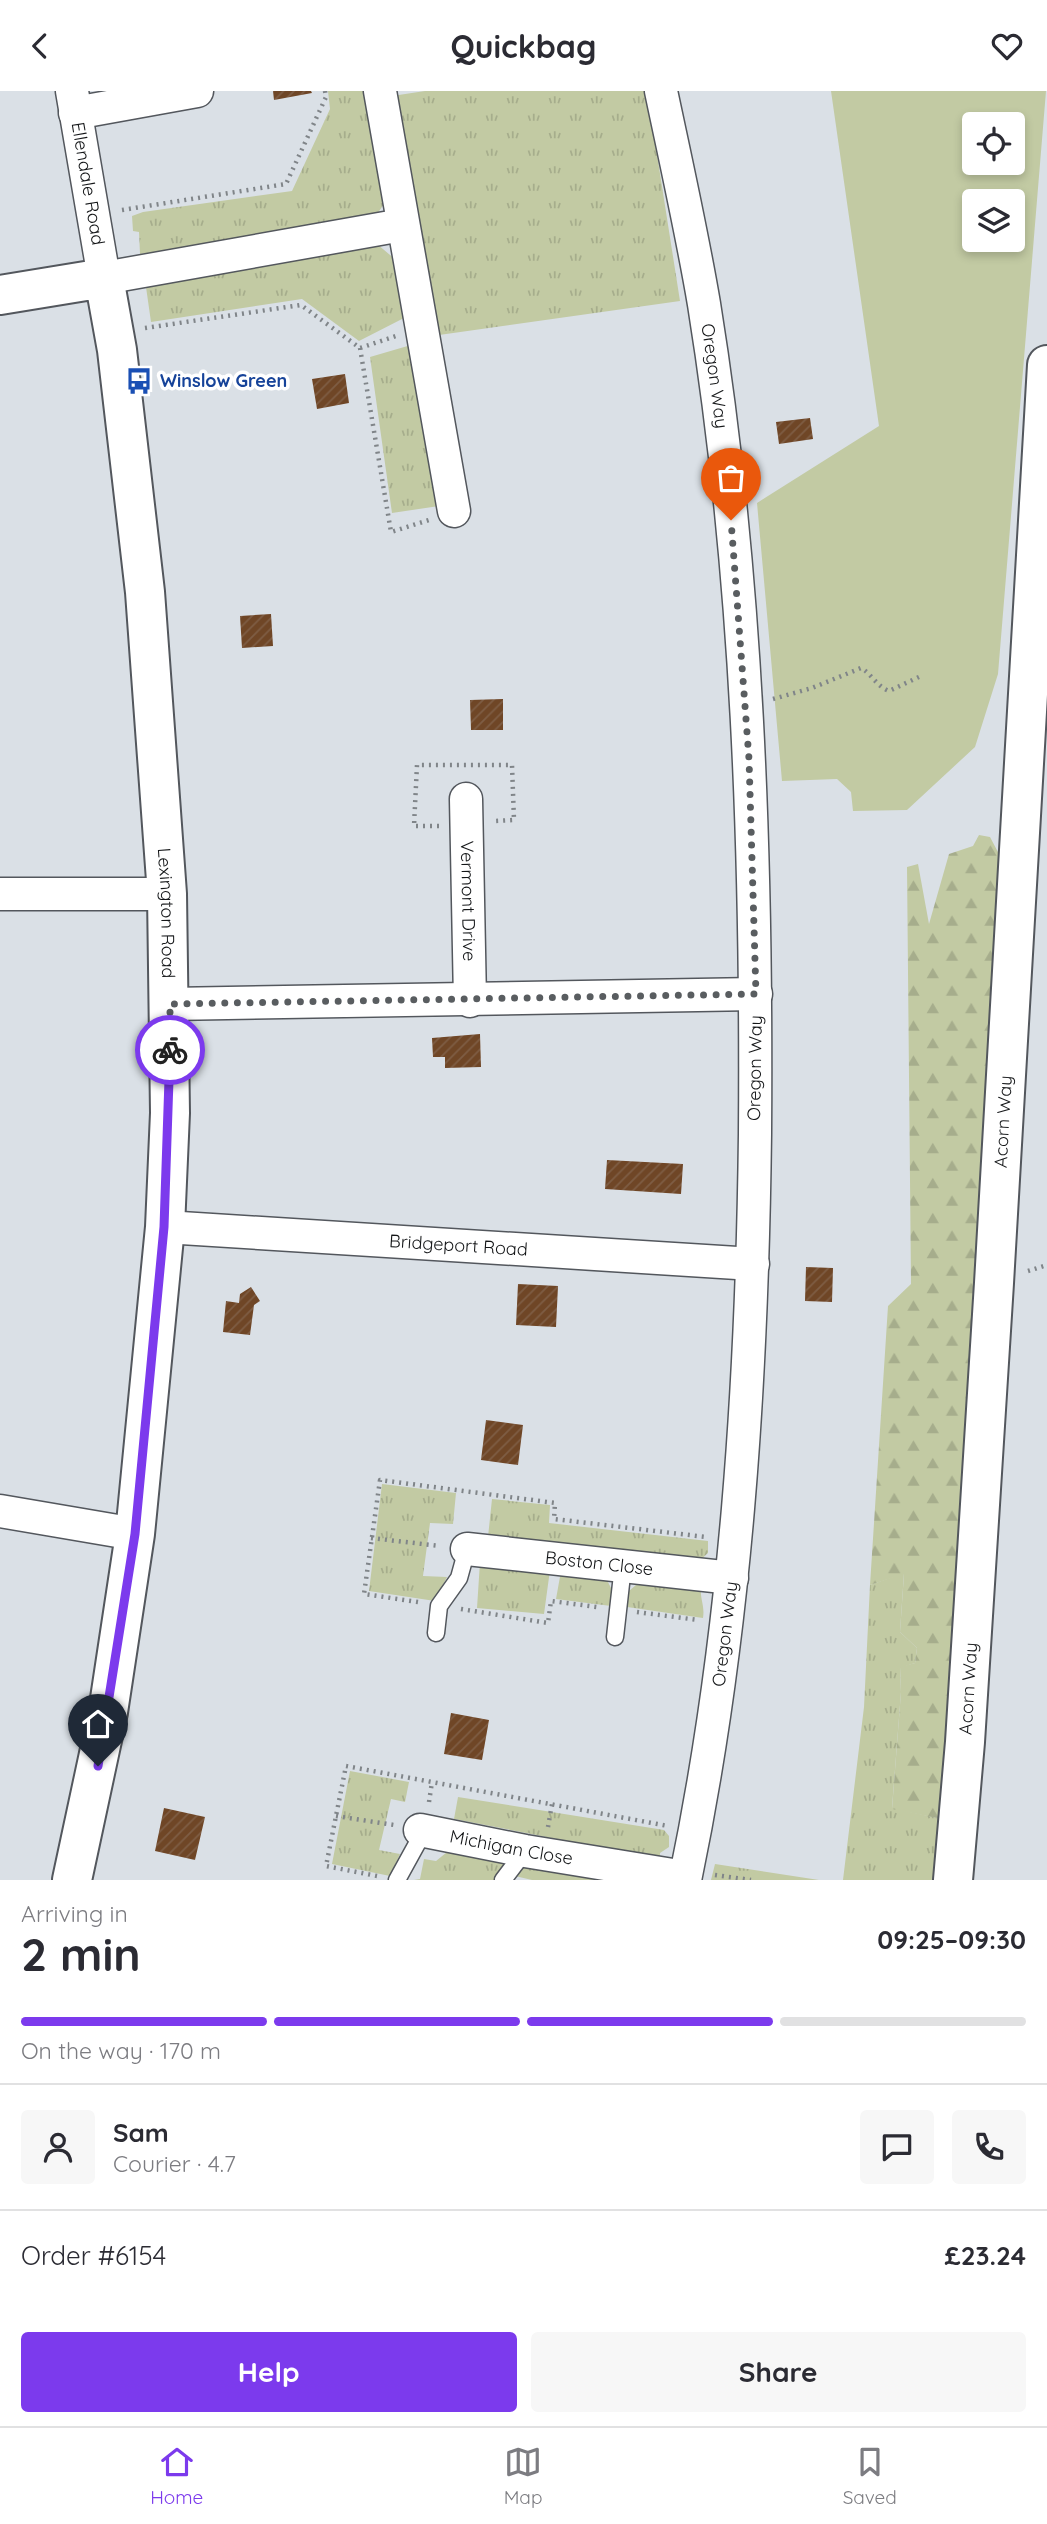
<!DOCTYPE html>
<meta charset="utf-8">
<style>
body{margin:0;font-family:Quicksand,sans-serif;background:#f7f7f7;color:#2b2b33;height:100vh;display:flex;flex-direction:column;font-size:26px;white-space:nowrap}
*{box-sizing:border-box;margin:0}
p{font-size:23px;color:#7c7c81}
.icon{flex:none;width:38px;height:38px;fill:none;stroke:currentColor;stroke-width:2;stroke-linecap:round;stroke-linejoin:round}
.map{position:relative;height:1789px;overflow:hidden}
.drawer{display:flex;flex-direction:column;background:#fff;flex:1}
.drawer>*{flex:none}
.fabs{position:absolute;left:962px;top:21px;display:grid;gap:14px}
.fabs a{display:grid;place-items:center;width:63px;height:63px;border-radius:7px;background:#fff;box-shadow:0 4px 10px #0003;font-size:35px}
.pin{position:absolute;display:grid;place-items:center;width:60px;height:60px;color:#fff;margin:-72px -30px;border-radius:50% 50% 50% 0;rotate:-45deg;box-shadow:0 0 7px #0007}
.pin .icon{rotate:45deg}
.courier{position:absolute;display:grid;place-items:center;width:70px;height:70px;margin:-35px;border:5px solid #7c3aed;border-radius:50%;background:#fff;color:#222;box-shadow:0 2px 9px #0007}
.summary em{font-style:normal;font-weight:800}
.summary div{display:flex;flex-direction:column-reverse}
.summary{display:flex;align-items:center;justify-content:space-between;height:119px;padding:0 21px}
h1{font-size:46px;font-weight:800;line-height:52px}
.bar{display:grid;grid-template-columns:repeat(4,1fr);gap:10px 7px;align-content:center;height:84px;padding:0 21px}
.bar i{height:9px;border-radius:5px;background:#e1e1e2}
.bar .active{background:#7c3aed}
.bar p{grid-column:span 4}
.line{display:flex;align-items:center;gap:18px;padding:0 21px;border-top:2px solid #e1e1e2}
.line div{flex:1}
.round{display:grid;place-items:center;flex:none;width:74px;height:74px;border-radius:7px;background:#f7f7f7}
.primary-button{display:flex;gap:14px;margin-top:auto;padding:14px 21px}
.primary-button a{flex:1;height:80px;border-radius:7px;background:#7c3aed;color:#fff;font-size:28px;font-weight:800;line-height:80px;text-align:center}
.primary-button a+a{background:#f7f7f7;color:#2b2b33}
header{display:flex;justify-content:space-between;align-items:center;height:91px;padding:0 21px;background:#fff;font-size:32px;font-weight:800}
.dock{display:flex;justify-content:space-around;align-items:center;height:98px;border-top:2px solid #e1e1e2;background:#fff;font-size:19px;color:#7c7c81}
.dock a{display:grid;justify-items:center;gap:4px}
.dock .active{color:#7c3aed}
.map>svg:first-child{display:block}
</style>
<header><svg class="icon" aria-label="back" viewBox="0 0 24 24"><path d="M15 5l-7 7 7 7"/></svg>Quickbag<svg class="icon" aria-label="heart" viewBox="0 0 24 24"><path d="M12 20l-8-8c-3-5 5-10 8-4 3-6 11-1 8 4z"/></svg></header>
<div class="map">
<svg width="1047" height="1789" viewBox="0 0 1047 1789">
<defs>
<pattern id="grass-tufts" width="24" height="20" patternUnits="userSpaceOnUse" patternTransform="scale(1.75)"><rect width="24" height="20" fill="#c2caa3"/><path d="M3 7l-1-3M5 7V3M7 7l1-3M15 17l-1-3M17 17v-4M19 17l1-3" fill="none" stroke="#a6ad8c"/></pattern>
<pattern id="forest-firs" width="22" height="20" patternUnits="userSpaceOnUse" patternTransform="scale(1.75)"><rect width="22" height="20" fill="#c2caa3"/><path d="M5 1l3.5 6h-7zM16 11l3.5 6h-7z" fill="#a6ad8c"/></pattern>
<pattern id="building-hatch" width="6" height="6" patternUnits="userSpaceOnUse" patternTransform="scale(1.75)"><rect width="6" height="6" fill="#6f4626"/><path d="M-1 1l2-2M0 6l6-6M5 7l2-2" fill="none" stroke="#7e5d44"/></pattern>
</defs>
<rect width="100%" height="100%" fill="#dae0e6"/>
<!-- grass -->
<path fill="url(#grass-tufts)" d="M328,0H367L384,113L375,126L265,146L140,163L139,141L133,140L132,125L143,121L292,100L330,18Z
M425,0H647L680,210L432,245L392,5Z
M377,153L396,169L404,227L359,250L302,208L151,231L146,196Z
M411,254L439,415L392,422L370,266Z
M382,1393L456,1402L453,1433L430,1432L423,1485L447,1486L435,1510L369,1500Z
M492,1408L550,1414L549,1432L708,1450V1462L697,1472L488,1446Z
M480,1471L550,1479L544,1523L477,1517Z
M561,1480L606,1487L612,1499L611,1515L556,1508Z
M904,1482L900,1541L917,1557L915,1572L900,1577L901,1601L892,1717L942,1728L935,1789H843L864,1616L870,1494Z
M643,1488L701,1498C700,1508 705,1515 703,1527L627,1516L629,1500Z
M350,1680L409,1691L405,1711L391,1708L379,1759L400,1763L390,1785L332,1773Z
M458,1706L664,1739L669,1745V1756L660,1762V1768L454,1728Z
M457,1753L514,1767L496,1789H414L420,1788L424,1768L436,1770Z
M526,1770L642,1789H532L515,1785Z
M715,1773L819,1789H711Z"/>
<!-- forest -->
<path fill="url(#forest-firs)" d="M979,744L990,746L999,763L942,1728L892,1718L901,1601L900,1576L915,1572L917,1557L900,1541L904,1483L870,1494L888,1215L911,1193L907,776L918,773L929,833L949,763L973,755Z"/>
<!-- green -->
<path fill="#c2caa3" fill-rule="evenodd" d="M831,0H1046L998,583L975,656L907,719L853,720L851,701L837,688L782,690L757,412L879,335ZM975,33H1013V72H975ZM975,110H1013V149H975Z"/>
<!-- building -->
<path fill="url(#building-hatch)" d="M273,0H311L312,2L274,9Z
M345,283L349,312L317,318L312,288Z
M810,327L813,348L779,353L776,331Z
M271,523L273,555L242,557L240,525Z
M503,608V639H471L470,609Z
M480,943L481,976L445,977V966H433L432,947Z
M607,1069L683,1073L681,1103L605,1098Z
M806,1176L833,1177L832,1211L805,1210Z
M518,1193L558,1195L556,1236L516,1234Z
M251,1196L260,1210L254,1214L250,1244L223,1241L226,1210L239,1212L240,1203Z
M486,1329L523,1334L518,1374L481,1369Z
M451,1622L489,1629L482,1669L444,1663Z
M164,1717L205,1726L195,1769L155,1760Z"/>
<g fill="none" stroke-linecap="round" stroke-linejoin="round">
<defs>
<path id="lane" d="M436,1542L439,1515L459,1487L467,1458
M615,1546L623,1475
M397,1789L424,1740
M503,1789L525,1760"/>
<g id="street">
<path id="s1" d="M72,0L104,187L402,134"/>
<path d="M380,0L454,420"/>
<path id="s2" d="M661,0C676,71 692,142 704,213C748,486 757,766 755,1043C752,1292 736,1544 685,1789"/>
<path d="M75,22L197,0"/>
<path id="s3" d="M466,708L470,910"/>
<path d="M0,803H167"/>
<path d="M170,913L756,903"/>
<path id="s4" d="M165,1136L753,1173"/>
<path d="M0,1420L135,1443"/>
<path id="s5" d="M467,1458L732,1487"/>
<path id="s6" d="M420,1739L525,1760L685,1786"/>
</g>
<g id="secondary">
<path id="s7" d="M0,204L104,187L117,259L145,501L167,803L170,1022L165,1136L135,1443L108,1621L72,1789"/>
<path id="s8" d="M953,1789L965,1651L994,1192L1047,274"/>
</g>
</defs>
<!-- lane casing -->
<use href="#lane" stroke="#53575d" stroke-width="19"/>
<!-- street casing -->
<use href="#street" stroke="#53575d" stroke-width="35"/>
<!-- secondary casing -->
<use href="#secondary" stroke="#53575d" stroke-width="42"/>
<!-- path -->
<path stroke="#808589" stroke-width="4.5" stroke-dasharray="2 5" stroke-linecap="butt" d="M122,119L286,93L326,6L325,0
M145,237L301,214L360,257L396,245
M360,257L391,441L429,429
M773,608L812,597L861,577C872,583 876,595 889,600L921,585
M439,735H414L417,674H512L514,729L495,730
M1028,1180L1047,1174
M371,1447L440,1455
M418,1511L364,1503L380,1389L555,1412L554,1428L706,1446
M461,1518L548,1532L551,1510L597,1516
M637,1521L698,1529
M429,1711L432,1691
M336,1725L394,1734
M548,1736L552,1713
M715,1784L751,1789
M377,1785L326,1775L346,1675L668,1735"/>
<!-- lane -->
<use href="#lane" stroke="#fff" stroke-width="16"/>
<!-- street -->
<use href="#street" stroke="#fff" stroke-width="32"/>
<!-- secondary -->
<use href="#secondary" stroke="#fff" stroke-width="38"/>
</g>
<g fill="none" stroke-linecap="round" stroke-linejoin="round">
<!-- done -->
<path stroke="#595d60" stroke-width="7" stroke-dasharray="0 12.6" d="M170,959V913L756,903L749,668L731,429"/>
<!-- route -->
<path stroke="#7c3aed" stroke-width="9" d="M98,1675L135,1443L164,1136L170,959"/>
</g>
<!-- icons -->
<defs>
<symbol id="bus-bare" viewBox="-9 -9 18 18"><path d="M-5-6H5V4H4V6H2V4H-2V6H-4V4H-5ZM-3.5-4V0h7V-4ZM-3.5 1.2v1.5H-2V1.2ZM2 1.2v1.5H3.5V1.2Z" fill="#1a4fb4" stroke="#fff" stroke-width="2.5" paint-order="stroke"/></symbol>
</defs>
<g fill-rule="evenodd">
<use href="#bus-bare" x="120" y="271" width="38" height="38"/>
</g>
<g text-anchor="middle" stroke-width="7" stroke-linejoin="round" paint-order="stroke">
<!-- street labels -->
<g font-size="18" fill="#141618" stroke="#fff">
<text dy="6" stroke="none"><textPath href="#s1" startOffset="94">Ellendale Road</textPath></text>
<text dy="6" stroke="none"><textPath href="#s2" startOffset="290">Oregon Way</textPath></text>
<text dy="6" stroke="none"><textPath href="#s3" startOffset="102">Vermont Drive</textPath></text>
<text dy="6" stroke="none"><textPath href="#s7" startOffset="744">Lexington Road</textPath></text>
<text transform="translate(755 977) rotate(-89)" y="6">Oregon Way</text>
<text dy="6" stroke="none"><textPath href="#s8" startOffset="760">Acorn Way</textPath></text>
<text dy="6" stroke="none"><textPath href="#s4" startOffset="294">Bridgeport Road</textPath></text>
<text dy="6" stroke="none"><textPath href="#s5" startOffset="133">Boston Close</textPath></text>
<text transform="translate(725 1543) rotate(-83)" y="6">Oregon Way</text>
<text dy="6" stroke="none"><textPath href="#s8" startOffset="192">Acorn Way</textPath></text>
<text dy="6" stroke="none"><textPath href="#s6" startOffset="93">Michigan Close</textPath></text>
</g>
<!-- transit labels -->
<g font-size="18" font-weight="bold" fill="#164399" stroke="#fff" text-anchor="start">
<text x="160" y="296">Winslow Green</text>
</g>
</g>
</svg>
<div class="fabs">
<a><svg class="icon" aria-label="locate" viewBox="0 0 24 24"><circle cx="12" cy="12" r="6"/><path d="M12 2v4M12 18v4M2 12h4M18 12h4"/></svg></a>
<a><svg class="icon" aria-label="layers" viewBox="0 0 24 24"><path d="M12 4l9 5-9 5-9-5zM3 14l9 5 9-5"/></svg></a>
</div>
<div class="pin" style="left:731px;top:429px;background:#ea580c"><svg class="icon" aria-label="bag" viewBox="0 0 24 24"><path d="M5 8h14l-1 12H6zM9 8a3 3 0 0 1 6 0"/></svg></div>
<div class="pin" style="left:98px;top:1675px;background:#1f2937"><svg class="icon" aria-label="home" viewBox="0 0 24 24"><path d="M3 11l9-7 9 7M6 9v11h12V9"/></svg></div>
<div class="courier" style="left:170px;top:959px"><svg class="icon" aria-label="bike" viewBox="0 0 24 24"><circle cx="6" cy="16" r="4"/><circle cx="18" cy="16" r="4"/><path d="M6 16l4-8h5l3 8M10 8l3 8H6M13 5h3"/></svg></div>
</div>
<section class="drawer">
<div class="summary"><div><h1>2 min</h1><p>Arriving in</p></div><em>09:25–09:30</em></div>
<div class="bar"><i class="active"></i><i class="active"></i><i class="active"></i><i></i><p>On the way · 170 m</p></div>
<div class="line" style="height:126px"><a class="round"><svg class="icon" aria-label="person" viewBox="0 0 24 24"><circle cx="12" cy="8" r="4"/><path d="M4 21q1-7 8-7t8 7"/></svg></a><div><b>Sam</b><p>Courier · 4.7</p></div><a class="round"><svg class="icon" aria-label="chat" viewBox="0 0 24 24"><path d="M4 5h16v11H9l-5 4z"/></svg></a><a class="round"><svg class="icon" aria-label="phone" viewBox="0 0 24 24"><path d="M5 4h4l2 5-3 2q2 4 5 5l2-3 5 2v4C11 20 4 13 5 4z"/></svg></a></div>
<div class="line" style="height:91px"><div>Order #6154</div><b>£23.24</b></div>
<div class="primary-button"><a>Help</a><a>Share</a></div>
</section>
<nav class="dock">
<a class="active"><svg class="icon" aria-label="home" viewBox="0 0 24 24"><path d="M3 11l9-7 9 7M6 9v11h12V9"/></svg>Home</a>
<a><svg class="icon" aria-label="map" viewBox="0 0 24 24"><path d="M3 6l6-2 6 2 6-2v14l-6 2-6-2-6 2zM9 4v14M15 6v14"/></svg>Map</a>
<a><svg class="icon" aria-label="saved" viewBox="0 0 24 24"><path d="M7 4h10v16l-5-4-5 4z"/></svg>Saved</a>
</nav>
